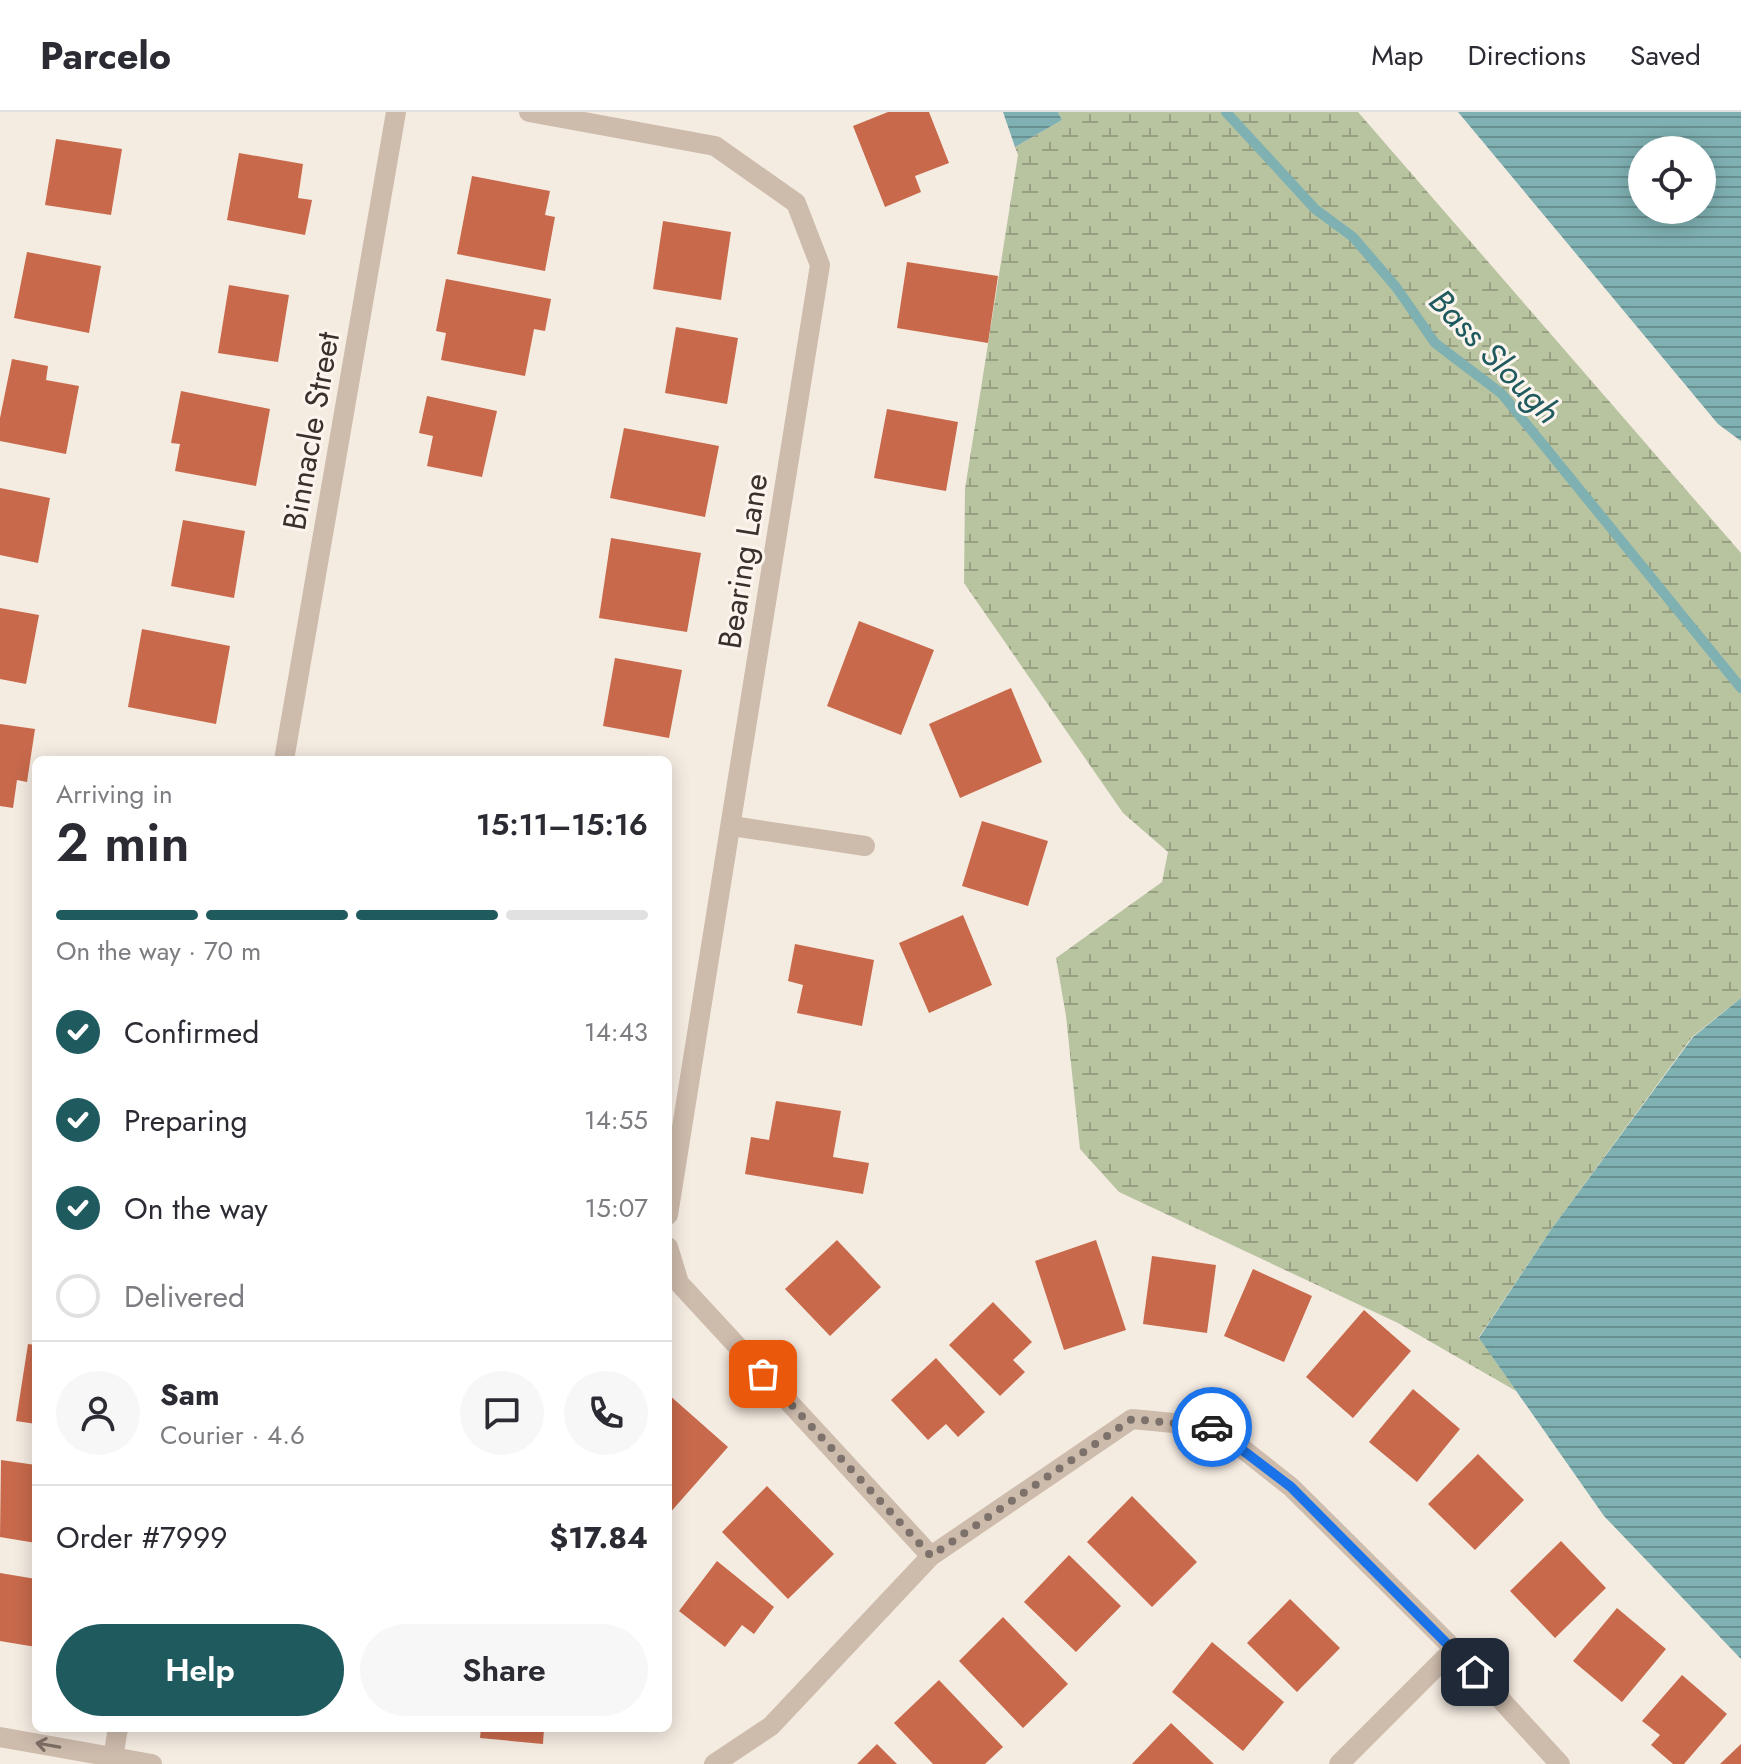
<!DOCTYPE html>
<meta charset="utf-8">
<style>
body{margin:0;font-family:Jost,sans-serif;background:#f7f7f7;color:#2b2b33;height:100vh;display:flex;flex-direction:column;font-size:30px;white-space:nowrap}
*{box-sizing:border-box;margin:0}
p{font-size:26px;color:#7c7c81}
.icon{flex:none;width:44px;height:44px;fill:none;stroke:currentColor;stroke-width:2;stroke-linecap:round;stroke-linejoin:round}
.map{position:relative;flex:1;overflow:hidden}
.details{position:absolute;left:32px;top:644px;width:640px;height:976px;display:flex;flex-direction:column;background:#fff;border-radius:12px;box-shadow:0 4px 20px #0003}
.details>*{flex:none}
.buttons{position:absolute;left:1628px;top:24px;display:grid;gap:16px}
.buttons a{display:grid;place-items:center;width:88px;height:88px;border-radius:50%;background:#fff;box-shadow:0 4px 20px #0003;font-size:40px}
.pin{position:absolute;display:grid;place-items:center;width:68px;height:68px;color:#fff;margin:-34px;border-radius:16px;box-shadow:0 4px 12px #0006}
.courier{position:absolute;display:grid;place-items:center;width:80px;height:80px;margin:-40px;border:6px solid #1a73e8;border-radius:50%;background:#fff;color:#222;box-shadow:0 2px 10px #0007}
.headline em{font-style:normal;font-weight:600}
.headline div{display:flex;flex-direction:column-reverse}
.headline{display:flex;align-items:center;justify-content:space-between;height:136px;padding:0 24px}
h1{font-size:52px;font-weight:600;line-height:60px}
.bar{display:grid;grid-template-columns:repeat(4,1fr);gap:12px 8px;align-content:center;height:96px;padding:0 24px}
.bar i{height:10px;border-radius:6px;background:#e1e1e2}
.bar .current{background:#1f5a5e}
.bar p{grid-column:span 4}
.line{display:flex;align-items:center;gap:20px;padding:0 24px;border-top:2px solid #e1e1e2}
.line div{flex:1}
.round{display:grid;place-items:center;flex:none;width:84px;height:84px;border-radius:42px;background:#f7f7f7}
ol{padding:0 24px;list-style:none}
li{display:flex;align-items:center;gap:24px;height:88px}
li p{margin-inline-start:auto}
li .icon{padding:8px;border-radius:50%;background:#1f5a5e;color:#fff;stroke-width:4}
li:last-child{color:#7c7c81}
li i{width:44px;height:44px;border:4px solid #e1e1e2;border-radius:50%}
.action{display:flex;gap:16px;margin-top:auto;padding:16px 24px}
.action a{flex:1;height:92px;border-radius:48px;background:#1f5a5e;color:#fff;font-size:32px;font-weight:600;line-height:92px;text-align:center}
.action a+a{background:#f7f7f7;color:#2b2b33}
header{display:flex;align-items:center;gap:48px;box-sizing:border-box;height:112px;padding:0 40px;background:#fff;border-bottom:2px solid #e1e1e2}
header strong{font-size:38px}
nav{display:flex;gap:44px;margin-inline-start:auto;font-size:28px}
.map>svg:first-child{display:block}
</style>
<header>
<strong>Parcelo</strong>
<nav><a>Map</a><a>Directions</a><a>Saved</a></nav>
</header>
<div class="map">
<svg width="1741" height="1652" viewBox="0 0 1741 1652">
<defs>
<pattern id="wetland-marsh" width="20" height="14" patternUnits="userSpaceOnUse" patternTransform="scale(2)"><rect width="20" height="14" fill="#b8c4a0"/><path d="M1 5h8M5 5V1M11 12h8M15 12V8" fill="none" stroke="#97a083"/></pattern>
<pattern id="water-rules" width="6" height="5" patternUnits="userSpaceOnUse" patternTransform="scale(2)"><rect width="6" height="5" fill="#7fb0b2"/><path d="M0 2.5h6" fill="none" stroke="#699091"/></pattern>
</defs>
<rect width="100%" height="100%" fill="#f4ebe1"/>
<!-- wetland -->
<path fill="url(#wetland-marsh)" d="M1058,0H1358L1741,441V886L1692,925L1550,1119L1479,1225L1516,1279L1398,1211L1119,1080L1080,1037L1066,904L1056,846L1162,770L1168,740L1123,701L964,471L965,377L1018,43L1015,35L1062,8Z"/>
<!-- water -->
<path fill="url(#water-rules)" fill-rule="evenodd" d="M1003,0H1058L1062,8L1015,35Z
M1458,0H1741V329L1718,312ZM1702,38V98H1642V38Z
M1741,886V1547L1604,1404L1479,1226L1550,1119L1693,925Z"/>
<g fill="none" stroke-linecap="round" stroke-linejoin="round">
<!-- stream -->
<path stroke="#7fb0b2" stroke-width="10" d="M1226,0L1315,97L1353,125L1396,175L1435,231L1502,282L1741,576"/>
</g>
<!-- building -->
<path fill="#c8694b" d="M888,0H929L949,51L915,64L921,80L885,95L853,14Z
M56,27L122,37L111,103L45,93Z
M239,41L303,52L298,86L312,88L305,123L227,108Z
M472,64L550,79L545,103L555,105L545,159L457,142Z
M663,109L731,120L721,188L653,177Z
M27,140L101,154L89,221L14,206Z
M907,150L998,164L988,231L897,216Z
M446,167L551,187L545,219L534,217L525,264L441,248L446,221L436,219Z
M229,173L289,183L278,250L218,241Z
M676,215L738,226L727,292L665,281Z
M12,247L48,254L46,268L79,274L66,342L0,329V306Z
M181,279L270,297L256,374L175,359L180,332L171,331Z
M427,284L497,299L482,365L427,354L433,324L419,321Z
M887,297L958,310L946,379L874,366Z
M624,316L719,334L705,405L610,386Z
M0,376L50,386L38,451L0,443Z
M183,408L245,419L234,486L171,474Z
M611,426L701,441L687,520L599,506Z
M0,496L39,503L26,572L0,567Z
M859,509L934,538L901,623L827,594Z
M142,517L230,534L216,612L128,595Z
M615,546L682,558L669,626L603,614Z
M1011,576L1042,650L960,686L929,612Z
M0,612L35,617L27,670L17,668L13,696L0,694Z
M982,709L1048,729L1028,794L962,774Z
M963,803L992,873L929,901L899,831Z
M795,832L874,848L862,914L797,901L803,873L788,869Z
M776,989L841,999L833,1045L869,1051L863,1082L745,1062L751,1025L769,1028Z
M837,1128L881,1175L830,1224L785,1177Z
M1096,1128L1126,1218L1064,1238L1035,1149Z
M1152,1144L1216,1153L1207,1221L1143,1212Z
M1253,1157L1312,1184L1284,1250L1224,1224Z
M993,1190L1032,1230L1013,1248L1025,1260L1000,1284L949,1233Z
M1364,1198L1411,1239L1353,1306L1306,1265Z
M28,1232L36,1233V1312L16,1309Z
M936,1246L985,1300L958,1325L946,1312L928,1328L891,1288Z
M1413,1277L1460,1317L1417,1370L1369,1330Z
M668,1282L728,1335L668,1403Z
M1478,1342L1524,1388L1475,1438L1428,1392Z
M1,1348L36,1353V1431L0,1425Z
M767,1374L834,1442L788,1487L722,1420Z
M1132,1384L1197,1450L1152,1495L1087,1430Z
M1561,1429L1606,1476L1555,1526L1510,1479Z
M1069,1443L1121,1494L1076,1540L1024,1490Z
M717,1449L774,1495L754,1522L742,1513L725,1535L679,1499Z
M0,1461L36,1467V1535L0,1529Z
M1290,1487L1340,1536L1297,1580L1247,1531Z
M1617,1496L1666,1537L1622,1590L1573,1549Z
M1003,1505L1068,1572L1023,1616L959,1549Z
M1212,1530L1284,1590L1243,1639L1172,1580Z
M1682,1563L1727,1602L1684,1652H1673L1651,1633L1660,1623L1642,1609Z
M939,1568L1003,1635L985,1652H933L894,1611Z
M1171,1611L1214,1652H1132Z
M481,1616H544L543,1632L480,1626Z
M877,1632L897,1652H857Z
M1741,1632V1652H1720Z"/>
<g fill="none" stroke-linecap="round" stroke-linejoin="round">
<!-- minor -->
<path stroke="#cdbbac" stroke-width="20" d="M529,0L715,34L796,91L820,153L668,1103
M284,648L396,0
M732,714L865,734
M668,1135L679,1171L931,1444
M0,1625L152,1652
M112,1652L118,1616
M714,1652L771,1614L931,1444L1132,1307L1215,1315L1291,1375L1454,1537L1560,1652
M1339,1652L1454,1537"/>
</g>
<!-- one-way arrows -->
<defs><path id="oneway-shaft" d="M-6 0H5M1.5-3L5.5 0L1.5 3" fill="none" stroke-width="1.6" stroke-linecap="round" stroke-linejoin="round" transform="scale(2)"/></defs>
<use stroke="#7d6f65" href="#oneway-shaft" transform="translate(48 1633) rotate(-170)"/>
<g fill="none" stroke-linecap="round" stroke-linejoin="round">
<!-- done -->
<path stroke="#7c716b" stroke-width="8" stroke-dasharray="0 14.4" d="M763,1262L931,1444L1132,1307L1212,1315"/>
<!-- route -->
<path stroke="#1a73e8" stroke-width="10" d="M1212,1315L1291,1375L1475,1560"/>
</g>
<g text-anchor="middle" stroke-width="6" stroke-linejoin="round" paint-order="stroke">
<!-- street labels -->
<g font-size="32" fill="#3b302b" stroke="#fbf5ee">
<text transform="translate(311 319) rotate(-80)" y="11">Binnacle Street</text>
<text transform="translate(743 449) rotate(-81)" y="11">Bearing Lane</text>
</g>
<!-- water labels -->
<g font-size="34" font-style="italic" fill="#1f5a5e" stroke="#fbf5ee">
<text transform="translate(1495 244) rotate(46)" y="12">Bass Slough</text>
</g>
</g>
</svg>
<div class="buttons">
<a><svg class="icon" aria-label="locate" viewBox="0 0 24 24"><circle cx="12" cy="12" r="6"/><path d="M12 2v4M12 18v4M2 12h4M18 12h4"/></svg></a>
</div>
<div class="pin" style="left:763px;top:1262px;background:#ea580c"><svg class="icon" aria-label="bag" viewBox="0 0 24 24"><path d="M5 8h14l-1 12H6zM9 8a3 3 0 0 1 6 0"/></svg></div>
<div class="pin" style="left:1475px;top:1560px;background:#1f2937"><svg class="icon" aria-label="home" viewBox="0 0 24 24"><path d="M3 11l9-7 9 7M6 9v11h12V9"/></svg></div>
<div class="courier" style="left:1212px;top:1315px"><svg class="icon" aria-label="car" viewBox="0 0 24 24"><path d="M5 17H2v-5l4-1 3-4h7l3 4 3 1v5h-3M9 17h6M6 11h13"/><circle cx="7" cy="17" r="2"/><circle cx="17" cy="17" r="2"/></svg></div>
<section class="details">
<div class="headline"><div><h1>2 min</h1><p>Arriving in</p></div><em>15:11–15:16</em></div>
<div class="bar"><i class="current"></i><i class="current"></i><i class="current"></i><i></i><p>On the way · 70 m</p></div>
<ol>
<li><svg class="icon" aria-label="check" viewBox="0 0 24 24"><path d="M5 12l5 5 9-10"/></svg>Confirmed<p>14:43</p></li>
<li><svg class="icon" aria-label="check" viewBox="0 0 24 24"><path d="M5 12l5 5 9-10"/></svg>Preparing<p>14:55</p></li>
<li><svg class="icon" aria-label="check" viewBox="0 0 24 24"><path d="M5 12l5 5 9-10"/></svg>On the way<p>15:07</p></li>
<li><i></i>Delivered</li>
</ol>
<div class="line" style="height:144px"><a class="round"><svg class="icon" aria-label="person" viewBox="0 0 24 24"><circle cx="12" cy="8" r="4"/><path d="M4 21q1-7 8-7t8 7"/></svg></a><div><b>Sam</b><p>Courier · 4.6</p></div><a class="round"><svg class="icon" aria-label="chat" viewBox="0 0 24 24"><path d="M4 5h16v11H9l-5 4z"/></svg></a><a class="round"><svg class="icon" aria-label="phone" viewBox="0 0 24 24"><path d="M5 4h4l2 5-3 2q2 4 5 5l2-3 5 2v4C11 20 4 13 5 4z"/></svg></a></div>
<div class="line" style="height:104px"><div>Order #7999</div><b>$17.84</b></div>
<div class="action"><a>Help</a><a>Share</a></div>
</section>
</div>
